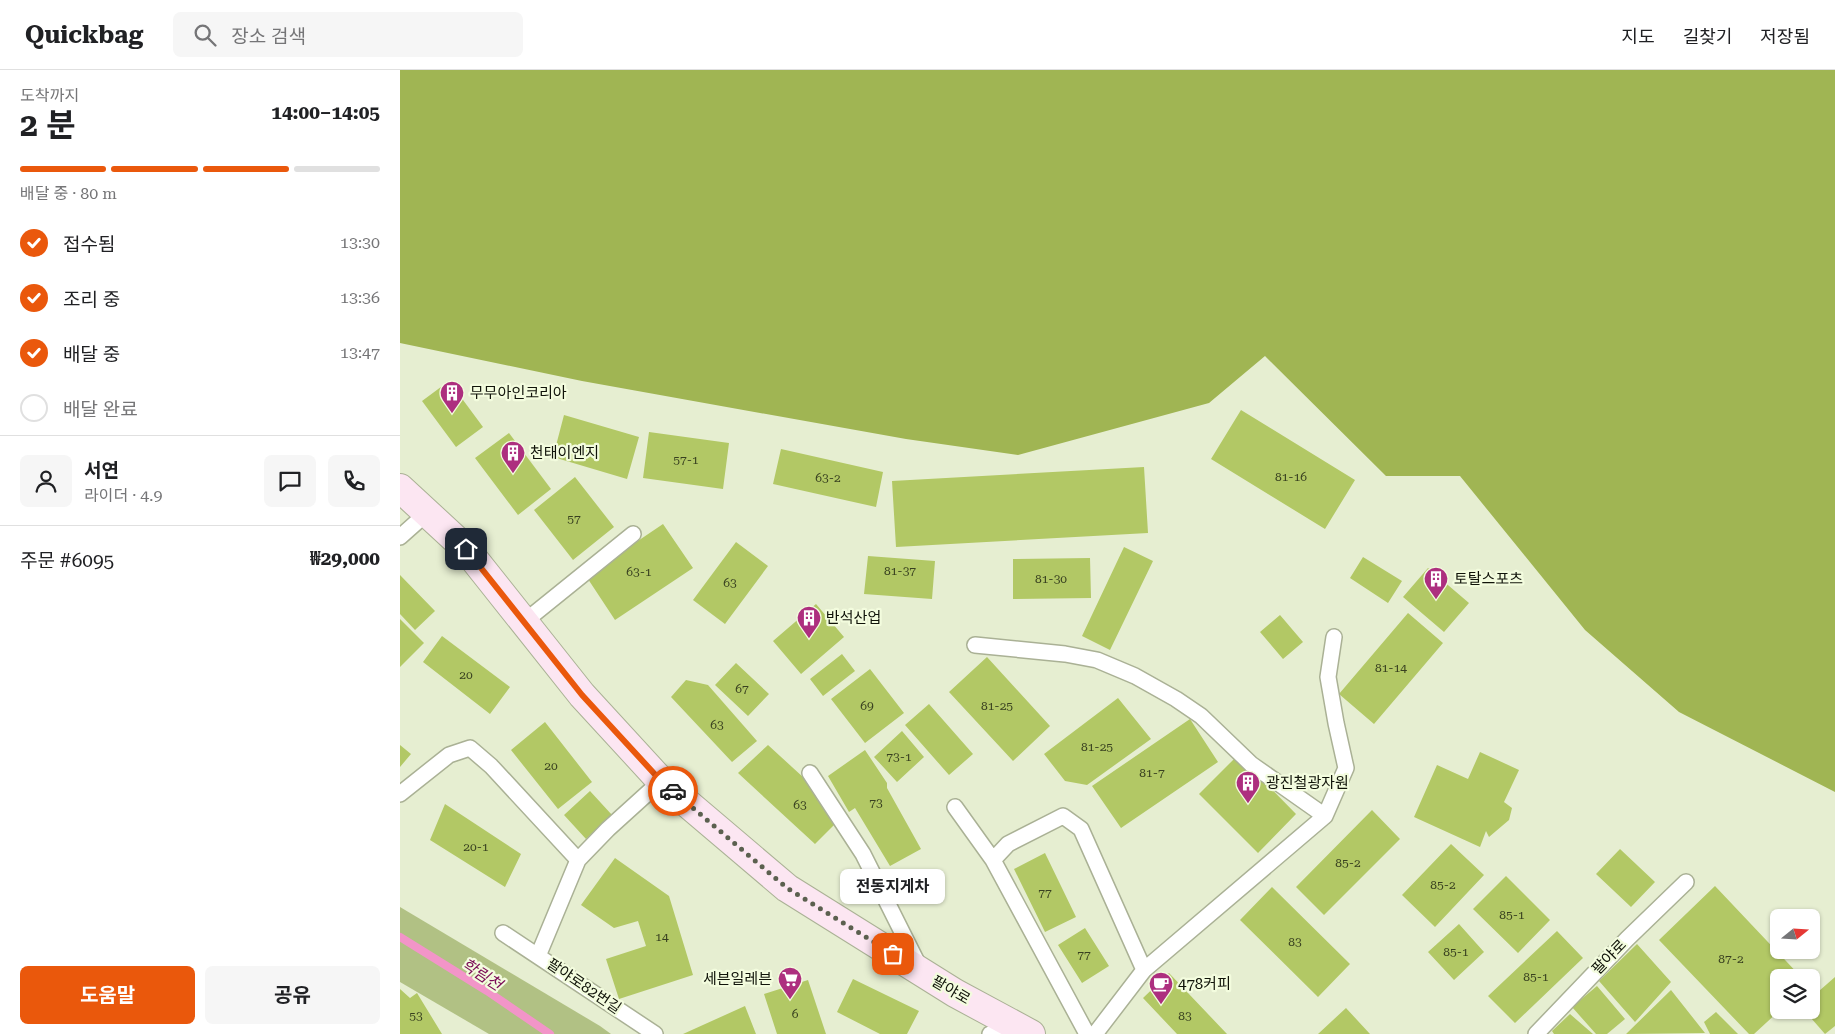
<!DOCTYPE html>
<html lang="ko">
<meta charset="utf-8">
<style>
body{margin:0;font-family:"Roboto Serif","Noto Sans KR",serif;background:#f6f6f6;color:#202124;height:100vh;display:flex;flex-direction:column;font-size:19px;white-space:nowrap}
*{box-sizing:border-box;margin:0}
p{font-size:16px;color:#757577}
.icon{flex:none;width:28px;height:28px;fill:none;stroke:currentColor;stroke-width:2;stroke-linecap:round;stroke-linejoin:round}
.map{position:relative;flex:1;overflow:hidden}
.side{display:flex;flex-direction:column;background:#fff;width:400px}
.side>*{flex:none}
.needle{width:32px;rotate:72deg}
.buttons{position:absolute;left:1370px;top:839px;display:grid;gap:10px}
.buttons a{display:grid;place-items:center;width:50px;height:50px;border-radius:8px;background:#fff;box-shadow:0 1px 4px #0004;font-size:25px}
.pin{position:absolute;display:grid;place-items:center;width:42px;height:42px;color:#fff;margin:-21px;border-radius:10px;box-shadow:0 2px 8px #0006}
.courier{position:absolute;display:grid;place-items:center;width:50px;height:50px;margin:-25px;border:4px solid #ea580c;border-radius:50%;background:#fff;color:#222;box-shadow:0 1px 6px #0007}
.bubble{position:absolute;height:35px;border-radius:8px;background:#fff;box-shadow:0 1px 4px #0004;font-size:16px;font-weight:700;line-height:35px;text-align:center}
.summary em{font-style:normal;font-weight:700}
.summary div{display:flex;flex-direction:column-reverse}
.summary{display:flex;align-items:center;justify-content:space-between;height:85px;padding:0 20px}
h1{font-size:32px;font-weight:700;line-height:38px}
.bar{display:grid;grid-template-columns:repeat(4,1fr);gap:8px 5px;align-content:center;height:60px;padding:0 20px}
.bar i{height:6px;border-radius:4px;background:#e0e0e0}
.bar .selected{background:#ea580c}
.bar p{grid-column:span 4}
.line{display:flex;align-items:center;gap:12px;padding:0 20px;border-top:1px solid #e0e0e0}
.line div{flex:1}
.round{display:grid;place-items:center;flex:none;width:52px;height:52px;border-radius:8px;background:#f6f6f6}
ol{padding:0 20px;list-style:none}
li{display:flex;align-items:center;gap:15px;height:55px}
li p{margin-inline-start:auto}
li .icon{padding:5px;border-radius:50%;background:#ea580c;color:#fff;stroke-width:4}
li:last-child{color:#757577}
li i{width:28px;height:28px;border:2px solid #e0e0e0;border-radius:50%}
.action{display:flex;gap:10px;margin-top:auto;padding:10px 20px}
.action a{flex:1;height:58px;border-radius:8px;background:#ea580c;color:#fff;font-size:20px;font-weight:700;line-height:58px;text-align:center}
.action a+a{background:#f6f6f6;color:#202124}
header{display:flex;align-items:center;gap:30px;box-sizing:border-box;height:70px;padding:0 25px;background:#fff;border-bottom:1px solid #e0e0e0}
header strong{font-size:24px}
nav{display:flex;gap:28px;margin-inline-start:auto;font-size:18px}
.search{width:350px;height:45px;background:#f6f6f6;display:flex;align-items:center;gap:12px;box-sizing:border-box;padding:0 18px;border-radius:8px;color:#757577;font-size:19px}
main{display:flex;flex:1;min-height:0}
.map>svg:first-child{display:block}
</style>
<header>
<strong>Quickbag</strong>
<div class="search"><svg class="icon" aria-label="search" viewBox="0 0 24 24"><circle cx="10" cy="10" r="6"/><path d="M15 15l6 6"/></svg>장소 검색</div>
<nav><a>지도</a><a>길찾기</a><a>저장됨</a></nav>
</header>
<main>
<section class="side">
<div class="summary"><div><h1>2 분</h1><p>도착까지</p></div><em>14:00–14:05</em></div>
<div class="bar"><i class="selected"></i><i class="selected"></i><i class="selected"></i><i></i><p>배달 중 · 80 m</p></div>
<ol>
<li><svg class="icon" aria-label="check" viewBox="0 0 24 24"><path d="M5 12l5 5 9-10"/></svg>접수됨<p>13:30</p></li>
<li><svg class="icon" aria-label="check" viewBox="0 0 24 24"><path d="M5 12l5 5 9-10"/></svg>조리 중<p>13:36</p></li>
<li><svg class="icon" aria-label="check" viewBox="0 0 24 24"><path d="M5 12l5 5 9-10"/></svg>배달 중<p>13:47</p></li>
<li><i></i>배달 완료</li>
</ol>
<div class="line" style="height:90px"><a class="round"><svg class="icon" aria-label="person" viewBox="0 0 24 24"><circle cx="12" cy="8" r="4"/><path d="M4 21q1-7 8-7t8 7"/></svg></a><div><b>서연</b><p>라이더 · 4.9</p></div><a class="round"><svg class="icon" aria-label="chat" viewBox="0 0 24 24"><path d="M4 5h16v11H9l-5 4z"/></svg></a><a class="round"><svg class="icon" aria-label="phone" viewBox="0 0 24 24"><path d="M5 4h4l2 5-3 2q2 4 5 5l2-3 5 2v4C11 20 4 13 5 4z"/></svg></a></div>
<div class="line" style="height:65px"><div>주문 #6095</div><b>₩29,000</b></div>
<div class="action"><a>도움말</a><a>공유</a></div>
</section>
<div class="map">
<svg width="1435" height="964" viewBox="0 0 1435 964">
<rect width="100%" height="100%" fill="#e6eed1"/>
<!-- green -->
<path fill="#b1c184" d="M0,837L200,956L211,964H89L0,912Z"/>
<!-- forest -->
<path fill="#a0b553" d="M0,0H1435V722L1279,642L1185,560L1060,406H986L865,286L809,333L618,385L506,369L360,343L182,311L0,273Z"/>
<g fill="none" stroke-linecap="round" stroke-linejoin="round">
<!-- stream -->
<path stroke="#f295c8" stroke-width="8" d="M0,867L87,921L150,964"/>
</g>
<!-- building -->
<path fill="#b2c865" d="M49,311L83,357L56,377L22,331Z
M841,340L955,410L925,459L811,389Z
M164,345L239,367L227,409L153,387Z
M249,362L329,373L323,419L243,408Z
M109,363L151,419L118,445L75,388Z
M381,379L483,402L476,437L373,414Z
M744,397L748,463L496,477L492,411Z
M175,407L214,457L173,490L134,440Z
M263,454L293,498L215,550L186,506Z
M336,472L368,496L325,554L293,530Z
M724,477L753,491L710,580L682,566Z
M468,486L535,491L532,529L464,524Z
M963,487L1002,511L988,533L950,508Z
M690,488L691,528L613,529V489Z
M1028,498L1069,533L1044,562L1003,527Z
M0,505L35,541L15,560L0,544Z
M416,534L444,567L401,604L373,571Z
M1008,543L1043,573L974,654L939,624Z
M880,545L903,572L883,589L860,562Z
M0,549L24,573L0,597Z
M42,566L110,617L90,644L23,592Z
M442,584L455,601L423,626L410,609Z
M587,587L650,656L613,691L549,622Z
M336,593L369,624L348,646L315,615Z
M470,599L504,643L465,673L431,629Z
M286,610L308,615L357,671L332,692L271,627Z
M718,628L751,669L687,715L665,711L644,684Z
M529,634L573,684L549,705L505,655Z
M790,649L818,692L721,758L692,716Z
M145,652L192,712L158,739L111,680Z
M502,661L524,687L497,712L474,687Z
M0,675L11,684L0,697Z
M368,675L416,719L437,752L415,774L338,703Z
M465,680L487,713V718L521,779L490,796L455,738L449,742L428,706Z
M1080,682L1119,700L1104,732L1112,738L1109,750L1089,767L1086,761L1080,777L1014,747L1037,695L1068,709Z
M838,685L896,744L858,783L799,724Z
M190,721L212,745L186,769L164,745Z
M45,734L121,784L105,817L30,770Z
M972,740L1000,769L924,845L896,817Z
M1051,774L1084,805L1035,857L1002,825Z
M1220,779L1255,812L1231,837L1196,804Z
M645,783L676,847L645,862L614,799Z
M215,788L269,826L293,905L219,929L206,889L246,876L238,851L214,858L181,835Z
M1106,806L1150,850L1118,883L1073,839Z
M1315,816L1402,908H1379V941L1354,964H1349L1259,870Z
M872,817L950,894L918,927L840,850Z
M1059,854L1084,882L1054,910L1028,882Z
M685,858L709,896L682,913L658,875Z
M1157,861L1183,888L1115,953L1088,926Z
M1237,874L1271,912L1235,952L1199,911Z
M769,903L827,964H777L743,928Z
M1435,907V956L1425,964L1404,940H1411V928Z
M453,909L519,941L507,964H480L437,942Z
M408,910L426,964H377L364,924Z
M1197,916L1225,949L1207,964H1196L1172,937Z
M0,919L10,928L17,923L42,964H0Z
M1271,920L1305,963L1226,964Z
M345,936L356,964H283Z
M946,938L970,964H918Z
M1316,942L1338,964H1310L1304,952Z
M1170,944L1193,964H1154L1152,961Z"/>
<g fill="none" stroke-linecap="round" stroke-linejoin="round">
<defs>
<path id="lane" d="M0,467L27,443
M124,552L233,464
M575,575L665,584L697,590L735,606L776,629L801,646L851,694L925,746
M410,703L463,784L520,898
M0,724L49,685L70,678L91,696L178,790
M555,737L593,790
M103,863L255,964
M138,886L178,790L208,759L261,711
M590,964L614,955
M687,964L593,790L608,774L663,746L681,759L744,900
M695,964L744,900L925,746L946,698L936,653L928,607L934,567
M1136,964L1227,869L1286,812"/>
<path id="secondary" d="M0,418L66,479L182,625L261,711L387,818L555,923L631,964"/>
</defs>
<!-- lane casing -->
<use href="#lane" stroke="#aab195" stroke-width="18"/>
<!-- secondary casing -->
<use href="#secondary" stroke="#aab195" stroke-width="30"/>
<!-- lane -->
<use href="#lane" stroke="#fff" stroke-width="15"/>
<!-- secondary -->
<use href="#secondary" stroke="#fce6f2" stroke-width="28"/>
</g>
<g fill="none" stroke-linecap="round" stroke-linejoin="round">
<!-- done -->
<path stroke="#5b604f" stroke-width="5" stroke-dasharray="0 9" d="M273,721L387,818L493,884"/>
<!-- route -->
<path stroke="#ea580c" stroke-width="6" d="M66,479L182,625L261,711L273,721"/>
</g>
<!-- icons -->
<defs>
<symbol id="building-pin" viewBox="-11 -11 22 30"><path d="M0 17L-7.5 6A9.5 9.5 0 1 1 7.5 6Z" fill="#ad2f7f" stroke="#f3fcde"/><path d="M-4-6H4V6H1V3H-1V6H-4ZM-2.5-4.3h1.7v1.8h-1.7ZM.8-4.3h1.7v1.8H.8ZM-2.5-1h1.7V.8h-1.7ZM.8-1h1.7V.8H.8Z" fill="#fff"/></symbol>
<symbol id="supermarket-pin" viewBox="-11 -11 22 30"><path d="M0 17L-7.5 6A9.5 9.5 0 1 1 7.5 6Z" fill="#ad2f7f" stroke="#f3fcde"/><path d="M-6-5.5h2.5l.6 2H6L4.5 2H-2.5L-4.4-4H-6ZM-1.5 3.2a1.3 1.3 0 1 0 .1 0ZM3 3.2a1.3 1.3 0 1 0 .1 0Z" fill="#fff"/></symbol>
<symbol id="cafe-pin" viewBox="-11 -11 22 30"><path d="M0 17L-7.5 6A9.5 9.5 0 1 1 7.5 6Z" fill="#ad2f7f" stroke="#f3fcde"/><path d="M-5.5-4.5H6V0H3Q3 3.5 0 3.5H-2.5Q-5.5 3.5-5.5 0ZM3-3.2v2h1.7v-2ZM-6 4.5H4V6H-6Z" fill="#fff"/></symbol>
</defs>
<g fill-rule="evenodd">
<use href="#building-pin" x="38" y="309" width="28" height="38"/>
<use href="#building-pin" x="99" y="369" width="28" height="38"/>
<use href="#building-pin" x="1022" y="495" width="28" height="38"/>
<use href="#building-pin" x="395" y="534" width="28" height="38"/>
<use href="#building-pin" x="834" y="699" width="28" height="38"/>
<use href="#supermarket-pin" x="376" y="895" width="28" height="38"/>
<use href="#cafe-pin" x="747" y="900" width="28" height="38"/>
</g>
<g text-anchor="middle" stroke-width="4.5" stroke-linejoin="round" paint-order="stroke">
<!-- number labels -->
<g font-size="12" fill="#384020">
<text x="286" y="394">57-1</text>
<text x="891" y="411">81-16</text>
<text x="428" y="412">63-2</text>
<text x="174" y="453">57</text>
<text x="500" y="505">81-37</text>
<text x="239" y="506">63-1</text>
<text x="651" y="513">81-30</text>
<text x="330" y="517">63</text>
<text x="991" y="602">81-14</text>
<text x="66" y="609">20</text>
<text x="342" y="623">67</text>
<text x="467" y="640">69</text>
<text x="597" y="640">81-25</text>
<text x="317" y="659">63</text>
<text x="697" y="681">81-25</text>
<text x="499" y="691">73-1</text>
<text x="151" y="700">20</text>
<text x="752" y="707">81-7</text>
<text x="476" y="737">73</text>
<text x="400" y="739">63</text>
<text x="76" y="781">20-1</text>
<text x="948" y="797">85-2</text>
<text x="1043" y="819">85-2</text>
<text x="645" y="827">77</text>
<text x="1112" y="849">85-1</text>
<text x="262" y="871">14</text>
<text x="895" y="876">83</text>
<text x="1056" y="886">85-1</text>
<text x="684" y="889">77</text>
<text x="1331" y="893">87-2</text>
<text x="1136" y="911">85-1</text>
<text x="395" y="948">6</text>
<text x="16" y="950">53</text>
<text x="785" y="950">83</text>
</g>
<!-- poi labels -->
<g font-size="15" fill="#101309" stroke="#f3fcde" text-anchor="start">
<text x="70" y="328">무무아인코리아</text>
<text x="130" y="388">천태이엔지</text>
<text x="1054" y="514">토탈스포츠</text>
<text x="426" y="553">반석산업</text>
<text x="866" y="718">광진철광자원</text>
<text x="372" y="914" text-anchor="end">세븐일레븐</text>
<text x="778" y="919">478커피</text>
</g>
<!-- street labels -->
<g font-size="15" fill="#101309" stroke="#f3fcde">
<text transform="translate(1209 887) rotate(-46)" y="5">팔야로</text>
<text transform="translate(184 916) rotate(34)" y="5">팔야로82번길</text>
<text transform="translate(551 920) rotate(30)" y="5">팔야로</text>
</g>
<!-- water labels -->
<g font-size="16" font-style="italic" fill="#7b0b57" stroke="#f3fcde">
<text transform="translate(82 904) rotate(33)" y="6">학림천</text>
</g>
</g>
</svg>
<div class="buttons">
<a><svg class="needle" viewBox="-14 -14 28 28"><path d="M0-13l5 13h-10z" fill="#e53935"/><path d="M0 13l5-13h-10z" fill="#757577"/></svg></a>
<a><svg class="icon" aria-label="layers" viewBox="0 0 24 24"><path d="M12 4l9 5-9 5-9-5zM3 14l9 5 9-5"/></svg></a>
</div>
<div class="pin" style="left:493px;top:884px;background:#ea580c"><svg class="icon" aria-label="bag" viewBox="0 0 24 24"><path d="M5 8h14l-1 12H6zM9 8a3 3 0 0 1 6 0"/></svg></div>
<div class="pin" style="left:66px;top:479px;background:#1f2937"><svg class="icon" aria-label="home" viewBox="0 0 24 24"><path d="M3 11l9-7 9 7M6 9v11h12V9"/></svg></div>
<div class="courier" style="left:273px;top:721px"><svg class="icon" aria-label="car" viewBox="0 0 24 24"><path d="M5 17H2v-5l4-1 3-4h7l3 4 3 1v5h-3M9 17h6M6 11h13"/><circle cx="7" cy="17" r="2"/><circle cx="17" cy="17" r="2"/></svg></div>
<div class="bubble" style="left:440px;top:799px;width:105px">전동지게차</div>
</div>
</main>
